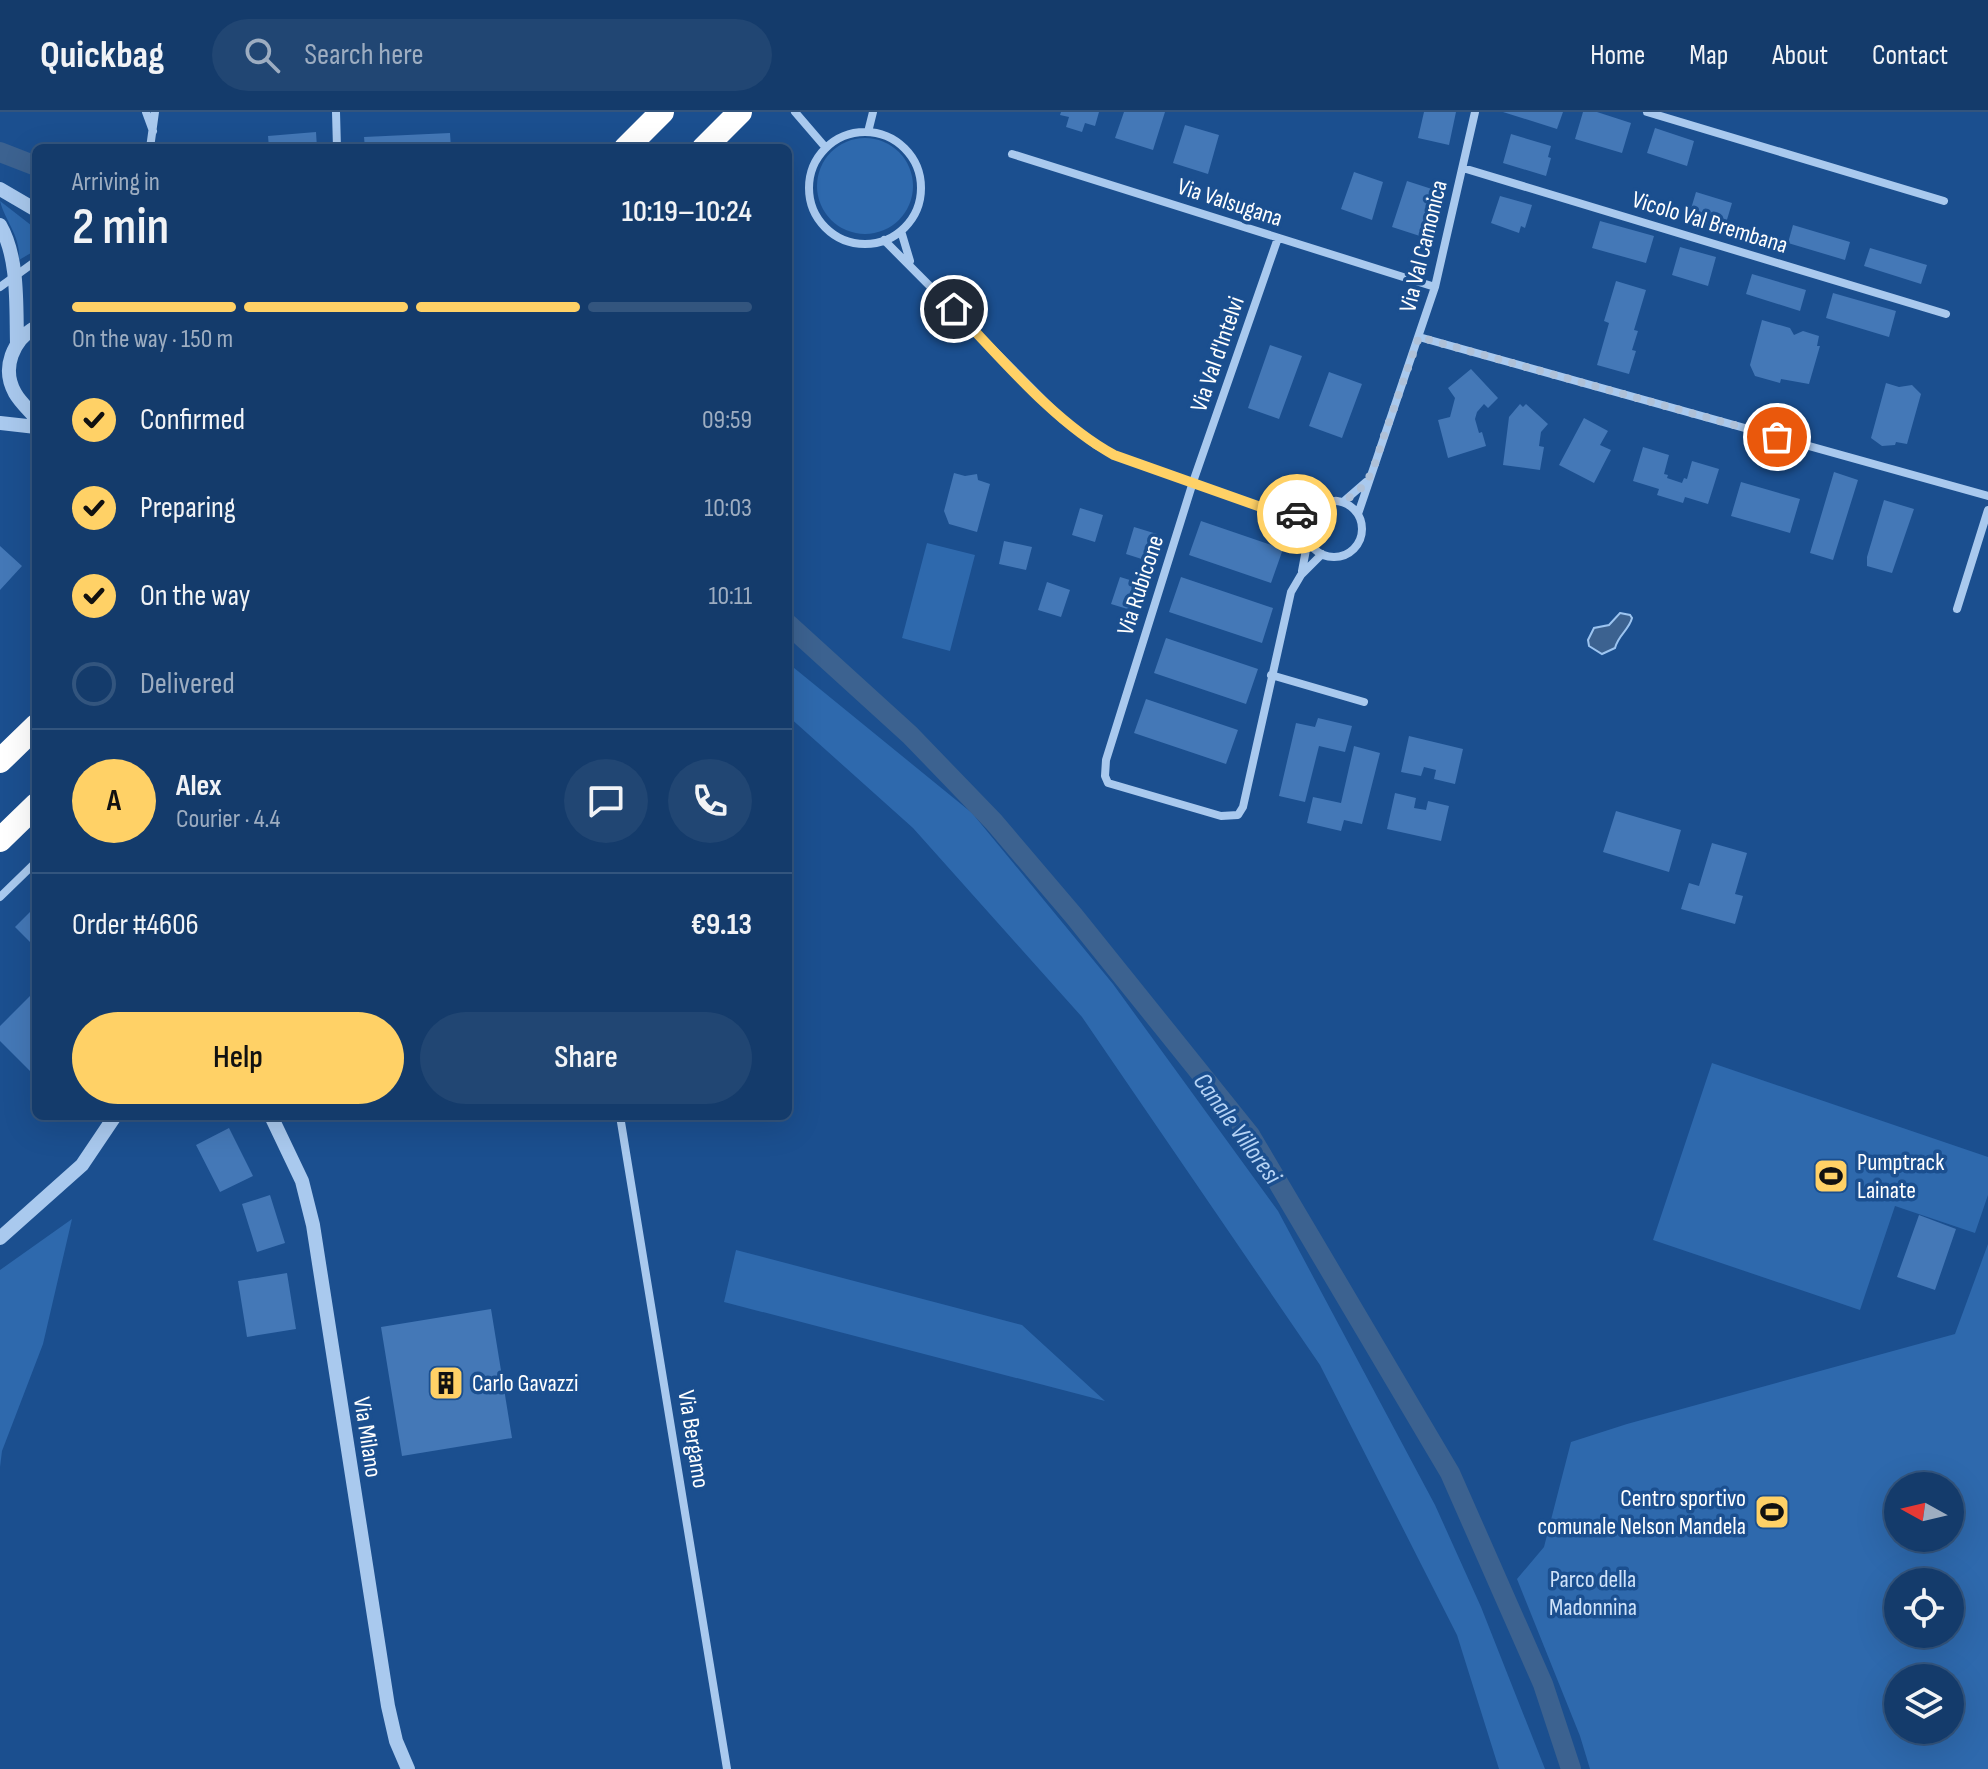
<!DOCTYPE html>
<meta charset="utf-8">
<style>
body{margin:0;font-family:"Sofia Sans Condensed",sans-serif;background:#214673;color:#f1f3f6;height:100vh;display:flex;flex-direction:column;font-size:30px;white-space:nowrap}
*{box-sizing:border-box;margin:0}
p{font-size:26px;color:#9dadc1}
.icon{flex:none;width:44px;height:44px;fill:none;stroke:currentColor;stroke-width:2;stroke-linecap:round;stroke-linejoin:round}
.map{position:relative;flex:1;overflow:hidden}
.side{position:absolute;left:32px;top:32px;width:760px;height:976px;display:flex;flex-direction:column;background:#143b6b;border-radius:12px;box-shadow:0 8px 32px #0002,0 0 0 2px #33557e}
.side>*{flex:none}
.needle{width:52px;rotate:278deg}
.controls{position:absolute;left:1884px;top:1360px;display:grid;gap:16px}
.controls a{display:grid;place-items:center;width:80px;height:80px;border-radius:50%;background:#143b6b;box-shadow:0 8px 32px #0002,0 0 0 2px #33557e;font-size:40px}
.pin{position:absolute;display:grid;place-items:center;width:68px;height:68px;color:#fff;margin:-34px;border:4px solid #fff;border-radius:50%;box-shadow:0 2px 8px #0007}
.courier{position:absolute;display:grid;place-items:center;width:80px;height:80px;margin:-40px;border:6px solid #ffd166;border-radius:50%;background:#fff;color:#222;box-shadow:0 2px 10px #0007}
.summary em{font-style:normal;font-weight:600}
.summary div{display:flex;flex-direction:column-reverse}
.summary{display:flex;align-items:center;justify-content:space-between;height:136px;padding:0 40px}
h1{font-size:52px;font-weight:600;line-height:60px}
.bar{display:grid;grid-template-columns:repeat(4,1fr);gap:12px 8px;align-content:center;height:96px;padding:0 40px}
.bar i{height:10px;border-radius:6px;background:#33557e}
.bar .selected{background:#ffd166}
.bar p{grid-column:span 4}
.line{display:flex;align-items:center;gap:20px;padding:0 40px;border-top:2px solid #33557e}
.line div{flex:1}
.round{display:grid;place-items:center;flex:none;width:84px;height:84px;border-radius:42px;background:#214673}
ol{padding:0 40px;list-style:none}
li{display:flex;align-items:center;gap:24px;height:88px}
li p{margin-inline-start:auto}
li .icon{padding:8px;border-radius:50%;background:#ffd166;color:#111;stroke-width:4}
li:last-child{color:#9dadc1}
li i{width:44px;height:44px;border:4px solid #33557e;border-radius:50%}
.button{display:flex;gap:16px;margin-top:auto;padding:16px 40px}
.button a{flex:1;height:92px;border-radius:48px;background:#ffd166;color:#111;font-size:32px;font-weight:600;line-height:92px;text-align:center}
.button a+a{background:#214673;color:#f1f3f6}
header{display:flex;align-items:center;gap:48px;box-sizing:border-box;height:112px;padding:0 40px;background:#143b6b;border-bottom:2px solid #33557e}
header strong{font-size:38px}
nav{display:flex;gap:44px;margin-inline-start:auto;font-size:28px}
.search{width:560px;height:72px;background:#214673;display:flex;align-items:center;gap:20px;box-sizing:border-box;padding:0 28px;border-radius:44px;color:#9dadc1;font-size:30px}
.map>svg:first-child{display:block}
</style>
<header>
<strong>Quickbag</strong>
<div class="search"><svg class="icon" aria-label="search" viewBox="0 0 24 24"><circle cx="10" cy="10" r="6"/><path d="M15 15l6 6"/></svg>Search here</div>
<nav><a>Home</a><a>Map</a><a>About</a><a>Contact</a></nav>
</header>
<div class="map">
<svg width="1988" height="1657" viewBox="0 0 1988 1657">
<rect width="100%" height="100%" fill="#1b4f8f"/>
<!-- green -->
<path fill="#2e69ad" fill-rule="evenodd" d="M817 74a48 48 0 1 1 96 0a48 48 0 1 1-96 0Z
M0,89L36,117V138L19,148C21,124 5,109 0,89Z
M927,431L975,443L950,539L902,526Z
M788,551L972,701L1113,872L1278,1099L1435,1393L1481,1495L1545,1657H1499L1457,1523L1320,1253L1082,905L913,716L788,604Z
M1712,951L1988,1045V1083L1975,1121L1895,1094L1860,1198L1653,1128Z
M72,1107L43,1232L2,1339L0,1355V1158Z
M1988,1132V1657H1590L1580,1624L1517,1467L1544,1435L1571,1330L1627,1312L1955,1222ZM1898,1374H1950V1426H1898ZM1898,1470H1950V1522H1898ZM1950,1566V1618H1898V1566Z
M736,1138L1022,1213L1105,1289L724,1190Z"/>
<!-- water -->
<path fill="#3c6290" stroke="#9cc4f0" stroke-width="2" d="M1620,501L1630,503L1632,506C1629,518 1618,523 1615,536L1602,542L1589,534L1588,528L1594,516L1609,513Z"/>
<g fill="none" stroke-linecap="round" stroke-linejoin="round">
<!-- canal -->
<path stroke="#3c6290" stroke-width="20" d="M0,40L36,54
M788,512L910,623L994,710L1074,804L1250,1023L1450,1361L1543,1572L1571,1657"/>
</g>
<!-- building -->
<path fill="#4478b7" d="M1061,0H1099L1095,14L1085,11L1082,20L1066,15L1069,5L1060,3Z
M1124,0H1165L1153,38L1115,26Z
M1424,0H1456L1449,33L1418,26Z
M1503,0H1563L1557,17Z
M1583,0H1597L1631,11L1622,41L1575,27Z
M1185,13L1219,23L1208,62L1173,51Z
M1655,16L1694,29L1687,54L1647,41Z
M316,20L317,36H269L268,24Z
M450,21L451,36H365L364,25Z
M1511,22L1551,34L1548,45L1551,46L1546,64L1503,51Z
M1354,60L1383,70L1372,108L1341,97Z
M1407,69L1438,79L1423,125L1392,115Z
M1696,80L1732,91L1723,121L1687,110Z
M1500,84L1532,93L1525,116L1521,114L1519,121L1491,111Z
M1600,109L1654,124L1646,151L1592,136Z
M1793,113L1850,130L1845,148L1788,131Z
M1680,135L1716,145L1708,174L1672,163Z
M1870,136L1927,153L1921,172L1864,154Z
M1752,162L1806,178L1800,199L1746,182Z
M1616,169L1646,178L1634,218L1638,219L1632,238L1636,239L1629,262L1597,253L1609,211L1604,209Z
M1833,181L1896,199L1889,225L1826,206Z
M1762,208L1790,216L1794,223L1803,219L1819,224L1817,234H1820L1809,272L1781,267L1780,271L1755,264L1750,253Z
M1270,233L1302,244L1279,307L1248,296Z
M1471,257L1498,286L1488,296L1484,292L1477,300L1475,307L1479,321L1482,320L1486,334L1448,346L1438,308L1450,305L1455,286L1448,276Z
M1329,260L1362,272L1342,326L1309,314Z
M1886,271L1899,275L1912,273L1921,282L1907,332L1896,330L1895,333L1882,334L1871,326Z
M1520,292L1523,295L1526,292L1548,312L1541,320L1539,334L1544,335L1540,358L1503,353L1509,305Z
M1584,306L1608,319L1600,333L1611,338L1594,371L1559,353Z
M1643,335L1669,343L1664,362L1668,363L1667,366L1682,371L1684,366L1687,367L1692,349L1719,357L1708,392L1685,385L1683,391L1657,383L1659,377L1633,369Z
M1834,360L1858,368L1833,448L1810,441Z
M954,361L965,364L977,362L978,368L990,372L977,420L949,412L944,399Z
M1741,370L1800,387L1790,421L1731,404Z
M1884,388L1914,397L1892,461L1867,454V445Z
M1080,396L1103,403L1095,430L1072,423Z
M1201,409L1283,437L1271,471L1189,443Z
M1134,415L1157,422L1148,449L1126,442Z
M1004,429L1032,435L1026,458L999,452Z
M0,434L22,454L0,478Z
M1120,465L1143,472L1134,499L1111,492Z
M1181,465L1273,496L1262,531L1169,500Z
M1047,470L1070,478L1061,505L1038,498Z
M1166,526L1258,557L1246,592L1154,561Z
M1146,587L1238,618L1226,652L1134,621Z
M1318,606L1352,614L1345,640L1319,634L1305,690L1279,684L1296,611L1315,615Z
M1409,624L1463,637L1455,672L1434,667L1436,658L1424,655L1421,664L1401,660Z
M1354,634L1380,641L1362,712L1344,708L1341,719L1307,711L1313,685L1341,691Z
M1395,681L1416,686L1414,696L1426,698L1428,689L1449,694L1441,729L1387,717Z
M1616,699L1681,718L1669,760L1603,740Z
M1712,731L1747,741L1735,782L1743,784L1735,812L1681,797L1689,771L1699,774Z
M36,794V836L15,815Z
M36,878V965L0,929V914Z
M229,1016L253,1064L220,1080L196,1033Z
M270,1083L285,1131L257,1140L242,1092Z
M1919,1103L1956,1117L1935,1178L1897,1165Z
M287,1161L296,1217L247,1225L238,1169Z
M491,1197L512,1326L402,1344L381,1215Z"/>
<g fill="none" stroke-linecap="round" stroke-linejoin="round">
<!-- minor -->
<path stroke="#a9c9ee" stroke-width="8" d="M146,0L153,19
M336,0L337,36
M795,0L826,36
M1647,0L1944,89
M868,20L873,0
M809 76a56 56 0 1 1 112 0a56 56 0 1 1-112 0Z
M150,36L155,0
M1012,42L1435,175
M1463,56L1946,202
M901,119L910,149
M1278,126L1193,370L1106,648L1105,664L1108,671L1221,704L1238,703L1243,695L1291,480L1301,463L1322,442
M884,128L1062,307L1096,333L1114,343L1275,400L1306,420
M0,175L36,149
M1419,225L1988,384
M1306 417a28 28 0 1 1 56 0a28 28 0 1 1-56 0Z
M1343,390L1366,370
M1280,400L1310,402
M1358,402L1435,175L1475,0
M1302,459L1308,427
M1957,497L1988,398
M1271,563L1364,590
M0,785L36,750
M620,1004L727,1657"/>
<!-- tertiary -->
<path stroke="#a9c9ee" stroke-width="14" d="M0,77L36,98
M0,113C19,146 16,194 17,231
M36,215C13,228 1,256 15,281C20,290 29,298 36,306
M0,311L36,315
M271,1004L302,1069L313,1113L388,1594L396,1629L408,1657
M0,1126L82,1053L115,1004"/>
<!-- motorway -->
<path stroke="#fff" stroke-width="24" d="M626,36L662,0
M704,36L740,0
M0,649L36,614
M0,728L36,693"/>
</g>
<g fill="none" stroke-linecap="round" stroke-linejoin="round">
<!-- done -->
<path stroke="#afc1d8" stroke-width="8" stroke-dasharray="0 14.4" d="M1297,402H1310C1328,379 1341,399 1362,375C1374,362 1378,341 1384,324C1396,291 1407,258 1419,225L1777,325"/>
<!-- route -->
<path stroke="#ffd166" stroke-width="10" d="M954,197C1001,246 1055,311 1114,343L1275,400L1297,402"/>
</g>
<!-- icons -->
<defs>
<symbol id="stadium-square" viewBox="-11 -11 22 22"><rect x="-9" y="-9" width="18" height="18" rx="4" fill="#ffd166" stroke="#1b4f8f"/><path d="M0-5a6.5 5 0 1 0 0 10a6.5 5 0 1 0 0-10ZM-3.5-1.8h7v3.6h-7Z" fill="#111"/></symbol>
<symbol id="building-square" viewBox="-11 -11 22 22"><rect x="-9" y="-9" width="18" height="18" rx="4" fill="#ffd166" stroke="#1b4f8f"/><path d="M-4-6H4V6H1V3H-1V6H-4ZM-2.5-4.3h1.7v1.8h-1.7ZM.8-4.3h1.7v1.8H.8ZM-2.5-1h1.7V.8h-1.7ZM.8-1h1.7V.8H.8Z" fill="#111"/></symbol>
</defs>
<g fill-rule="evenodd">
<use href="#stadium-square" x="1811" y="1044" width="40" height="40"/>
<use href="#building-square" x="426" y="1251" width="40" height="40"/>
<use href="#stadium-square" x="1752" y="1380" width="40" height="40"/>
</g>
<g text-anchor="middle" stroke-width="7" stroke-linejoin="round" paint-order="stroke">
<!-- street labels -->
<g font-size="24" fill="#fff" stroke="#1b4f8f">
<text transform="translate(1230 90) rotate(18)" y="8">Via Valsugana</text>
<text transform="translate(1710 110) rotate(17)" y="8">Vicolo Val Brembana</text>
<text transform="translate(1423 134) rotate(-76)" y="8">Via Val Camonica</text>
<text transform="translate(1217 242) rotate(-71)" y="8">Via Val d'Intelvi</text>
<text transform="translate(1140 473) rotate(-72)" y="8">Via Rubicone</text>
<text transform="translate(368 1325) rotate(81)" y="8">Via Milano</text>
<text transform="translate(694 1327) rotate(81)" y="8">Via Bergamo</text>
</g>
<!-- poi labels -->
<g font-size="24" fill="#fff" stroke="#1b4f8f" text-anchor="start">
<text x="1857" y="1058">Pumptrack<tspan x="1857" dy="28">Lainate</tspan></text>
<text x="472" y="1279">Carlo Gavazzi</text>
<text x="1746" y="1394" text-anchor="end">Centro sportivo<tspan x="1746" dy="28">comunale Nelson Mandela</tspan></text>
</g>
<!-- park labels -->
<g font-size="24" fill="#cfe3fa" stroke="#1b4f8f">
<text x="1593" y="1475">Parco della<tspan x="1593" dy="28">Madonnina</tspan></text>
</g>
<!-- water labels -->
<g font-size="26" font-style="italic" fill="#b5d3f5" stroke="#1b4f8f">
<text transform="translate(1238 1016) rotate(54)" y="9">Canale Villoresi</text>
</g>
</g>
</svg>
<div class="controls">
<a><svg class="needle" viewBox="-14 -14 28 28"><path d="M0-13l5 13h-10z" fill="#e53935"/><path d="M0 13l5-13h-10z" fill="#9dadc1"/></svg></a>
<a><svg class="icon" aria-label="locate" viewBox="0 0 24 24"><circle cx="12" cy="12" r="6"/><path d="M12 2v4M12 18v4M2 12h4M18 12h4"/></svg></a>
<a><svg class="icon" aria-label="layers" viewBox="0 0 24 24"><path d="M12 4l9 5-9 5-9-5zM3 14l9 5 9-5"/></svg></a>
</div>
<div class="pin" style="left:1777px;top:325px;background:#ea580c"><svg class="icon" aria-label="bag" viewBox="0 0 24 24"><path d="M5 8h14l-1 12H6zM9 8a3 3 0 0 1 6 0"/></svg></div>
<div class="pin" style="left:954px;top:197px;background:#1f2937"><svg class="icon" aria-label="home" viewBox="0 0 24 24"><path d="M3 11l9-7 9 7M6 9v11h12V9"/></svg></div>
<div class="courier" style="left:1297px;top:402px"><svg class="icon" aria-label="car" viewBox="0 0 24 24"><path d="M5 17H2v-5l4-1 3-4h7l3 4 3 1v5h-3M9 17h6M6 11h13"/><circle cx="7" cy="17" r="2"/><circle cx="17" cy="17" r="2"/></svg></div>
<section class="side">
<div class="summary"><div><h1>2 min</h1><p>Arriving in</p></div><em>10:19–10:24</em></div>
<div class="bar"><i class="selected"></i><i class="selected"></i><i class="selected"></i><i></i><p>On the way · 150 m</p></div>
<ol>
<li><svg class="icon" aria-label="check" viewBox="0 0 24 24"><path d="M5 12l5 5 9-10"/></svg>Confirmed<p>09:59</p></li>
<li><svg class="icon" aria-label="check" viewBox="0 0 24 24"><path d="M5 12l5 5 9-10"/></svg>Preparing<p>10:03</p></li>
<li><svg class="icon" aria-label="check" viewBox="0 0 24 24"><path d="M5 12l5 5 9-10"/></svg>On the way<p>10:11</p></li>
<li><i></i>Delivered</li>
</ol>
<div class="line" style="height:144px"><b class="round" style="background:#ffd166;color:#111">A</b><div><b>Alex</b><p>Courier · 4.4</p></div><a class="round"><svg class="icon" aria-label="chat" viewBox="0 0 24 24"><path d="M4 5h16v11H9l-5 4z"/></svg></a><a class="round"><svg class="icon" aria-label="phone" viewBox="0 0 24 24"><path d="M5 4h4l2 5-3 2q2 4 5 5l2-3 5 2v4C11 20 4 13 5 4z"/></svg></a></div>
<div class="line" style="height:104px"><div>Order #4606</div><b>€9.13</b></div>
<div class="button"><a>Help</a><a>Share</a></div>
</section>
</div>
